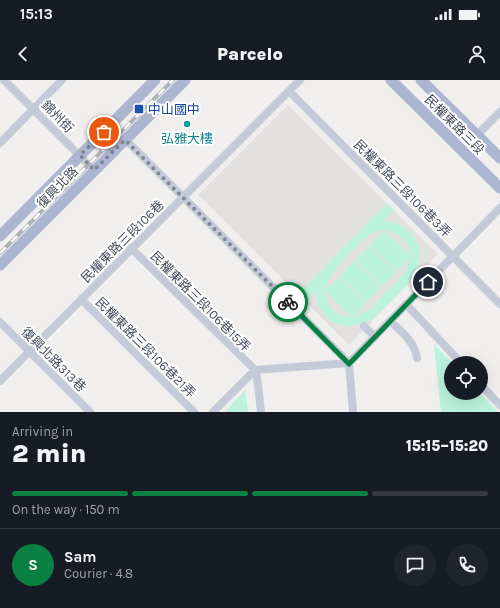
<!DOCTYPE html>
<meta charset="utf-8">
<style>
body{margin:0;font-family:Karla,"Noto Sans TC",sans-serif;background:#20242c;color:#f1f3f6;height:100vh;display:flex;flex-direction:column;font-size:15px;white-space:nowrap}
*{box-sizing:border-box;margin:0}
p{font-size:13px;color:#9ea1a6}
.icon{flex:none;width:22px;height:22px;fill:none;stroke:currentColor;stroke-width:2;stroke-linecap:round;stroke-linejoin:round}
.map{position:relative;height:332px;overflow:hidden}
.drawer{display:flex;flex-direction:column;background:#171b24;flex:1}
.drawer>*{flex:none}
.buttons{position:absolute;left:444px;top:276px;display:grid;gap:8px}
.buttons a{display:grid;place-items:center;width:44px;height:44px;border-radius:50%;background:#171b24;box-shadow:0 4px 16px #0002;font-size:20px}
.pin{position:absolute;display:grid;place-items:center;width:34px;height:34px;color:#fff;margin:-17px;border:2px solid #fff;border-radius:50%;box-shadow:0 1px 4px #0007}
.courier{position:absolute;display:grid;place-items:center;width:40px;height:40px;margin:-20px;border:3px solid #0b8043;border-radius:50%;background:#fff;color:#222;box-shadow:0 1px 5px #0007}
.overview em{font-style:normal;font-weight:800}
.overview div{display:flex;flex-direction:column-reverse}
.overview{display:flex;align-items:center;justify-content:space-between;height:68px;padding:0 12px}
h1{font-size:26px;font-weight:800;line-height:30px}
.bar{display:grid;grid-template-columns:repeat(4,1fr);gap:6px 4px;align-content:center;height:48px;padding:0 12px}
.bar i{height:5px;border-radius:3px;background:#363941}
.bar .on{background:#0b8043}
.bar p{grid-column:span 4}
.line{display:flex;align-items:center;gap:10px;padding:0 12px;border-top:1px solid #363941}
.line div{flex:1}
.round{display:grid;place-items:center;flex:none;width:42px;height:42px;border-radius:21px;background:#20242c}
.status{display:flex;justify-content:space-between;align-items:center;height:28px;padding:0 20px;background:#171b24;direction:ltr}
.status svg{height:11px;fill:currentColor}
header{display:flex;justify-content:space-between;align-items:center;height:52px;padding:0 12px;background:#171b24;font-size:18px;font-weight:800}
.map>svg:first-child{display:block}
</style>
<div class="status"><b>15:13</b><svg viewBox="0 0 49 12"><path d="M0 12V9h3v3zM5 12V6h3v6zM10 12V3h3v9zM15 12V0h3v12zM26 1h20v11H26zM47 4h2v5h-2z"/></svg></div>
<header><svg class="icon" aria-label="back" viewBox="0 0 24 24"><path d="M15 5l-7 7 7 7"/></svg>Parcelo<svg class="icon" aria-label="person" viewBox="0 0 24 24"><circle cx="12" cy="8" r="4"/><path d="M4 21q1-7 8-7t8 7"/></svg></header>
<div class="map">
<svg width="500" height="332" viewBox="0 0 500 332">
<rect width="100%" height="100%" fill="#f1efee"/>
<!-- education -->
<path fill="#e3e0e0" d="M288,25L438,174L349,265L198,115Z"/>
<!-- green -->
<path fill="#baf2dd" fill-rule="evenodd" d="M387,123L394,130L384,141C395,141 406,146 413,156C437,187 392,219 372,239C346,256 318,241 315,211L307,219L300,212ZM384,150C399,152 409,161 411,176ZM377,151H383L370,165L397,191L410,177L405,192L368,231L353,237L366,223L339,197L325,210C326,195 362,157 377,151ZM325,211L351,237C336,236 326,226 325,211Z
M369,166L396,192L382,206L355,180Z
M354,181L381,207L367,222L340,196Z
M434,264L452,283L451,313H480L498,332H441Z
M245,310L248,332H225Z"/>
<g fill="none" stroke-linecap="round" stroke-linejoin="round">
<!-- minor -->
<path stroke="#c4cad8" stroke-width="8" d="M4,0L94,90
M289,11L500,224
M477,55L500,32
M125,59L349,283
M0,63L62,0
M131,168L255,290L257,297L261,332
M81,219L194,332
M406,224L461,283
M390,241C402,252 414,261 417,278
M0,242L90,332
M364,246L375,257
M349,283L500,128
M349,283L353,332
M0,301L300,0
M481,305L500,325
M213,332L255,290L349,283"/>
<!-- major -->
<path stroke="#acb6d0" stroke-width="11" d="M391,0L500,108
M421,0L500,78
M0,156L155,0
M0,185L185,0"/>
<defs>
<path id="rail" d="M0,173L173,0"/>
</defs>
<!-- rail casing -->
<use href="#rail" stroke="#b0b2ba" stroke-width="4"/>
<!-- rail -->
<use href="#rail" stroke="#fff" stroke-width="2.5" stroke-dasharray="8" stroke-linecap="butt"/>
</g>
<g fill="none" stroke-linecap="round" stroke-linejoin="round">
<!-- done -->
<path stroke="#818690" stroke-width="4" stroke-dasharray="0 7.2" d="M104,52L80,75L94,90L125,60L288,222"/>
<!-- route -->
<path stroke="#0b8043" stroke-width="5" d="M288,222L349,284L428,202"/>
</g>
<!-- markers -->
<rect fill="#1a4fb4" stroke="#fff" stroke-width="1.5" x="134" y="24" width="10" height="10" rx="2"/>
<circle fill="#0f9aa8" stroke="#fff" stroke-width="1.5" cx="187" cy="44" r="4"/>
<g text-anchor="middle" stroke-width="4" stroke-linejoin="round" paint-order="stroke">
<!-- transit labels -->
<g font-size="13" fill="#164399" stroke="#fff" text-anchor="start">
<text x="148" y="34">中山國中</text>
</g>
<!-- street labels -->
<g font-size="13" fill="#454d5e" stroke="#fff">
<text transform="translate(58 36) rotate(45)" y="5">錦州街</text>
<text transform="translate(455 44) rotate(45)" y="5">民權東路三段</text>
<text transform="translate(57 107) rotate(-45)" y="5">復興北路</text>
<text transform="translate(403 108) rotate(45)" y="5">民權東路三段106巷3弄</text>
<text transform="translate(122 161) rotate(-45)" y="5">民權東路三段106巷</text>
<text transform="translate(201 221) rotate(45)" y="5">民權東路三段106巷15弄</text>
<text transform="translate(146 267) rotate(45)" y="5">民權東路三段106巷21弄</text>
<text transform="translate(54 279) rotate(45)" y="5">復興北路313巷</text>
</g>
<!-- culture labels -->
<g font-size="13" fill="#0d838f" stroke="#fff">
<text x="187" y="63">弘雅大樓</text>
</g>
</g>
</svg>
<div class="buttons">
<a><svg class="icon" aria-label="locate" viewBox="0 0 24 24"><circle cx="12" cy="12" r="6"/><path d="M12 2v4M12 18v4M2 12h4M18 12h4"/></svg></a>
</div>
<div class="pin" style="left:104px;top:52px;background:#ea580c"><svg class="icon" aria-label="bag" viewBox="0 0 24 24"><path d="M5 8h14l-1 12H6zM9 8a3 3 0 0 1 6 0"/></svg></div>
<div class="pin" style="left:428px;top:202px;background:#1f2937"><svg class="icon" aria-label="home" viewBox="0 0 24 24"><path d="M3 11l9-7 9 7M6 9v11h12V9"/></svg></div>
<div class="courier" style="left:288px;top:222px"><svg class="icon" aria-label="bike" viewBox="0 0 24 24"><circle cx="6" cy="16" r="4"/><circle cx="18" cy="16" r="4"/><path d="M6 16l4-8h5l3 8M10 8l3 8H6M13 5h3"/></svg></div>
</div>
<section class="drawer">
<div class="overview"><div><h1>2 min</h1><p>Arriving in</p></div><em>15:15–15:20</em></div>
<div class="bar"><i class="on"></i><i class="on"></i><i class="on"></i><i></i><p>On the way · 150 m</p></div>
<div class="line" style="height:72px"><b class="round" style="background:#0b8043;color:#fff">S</b><div><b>Sam</b><p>Courier · 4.8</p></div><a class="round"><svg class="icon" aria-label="chat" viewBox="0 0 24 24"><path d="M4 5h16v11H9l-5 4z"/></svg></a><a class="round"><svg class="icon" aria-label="phone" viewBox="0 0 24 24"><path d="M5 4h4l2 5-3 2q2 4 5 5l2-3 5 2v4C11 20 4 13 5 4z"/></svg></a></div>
</section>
